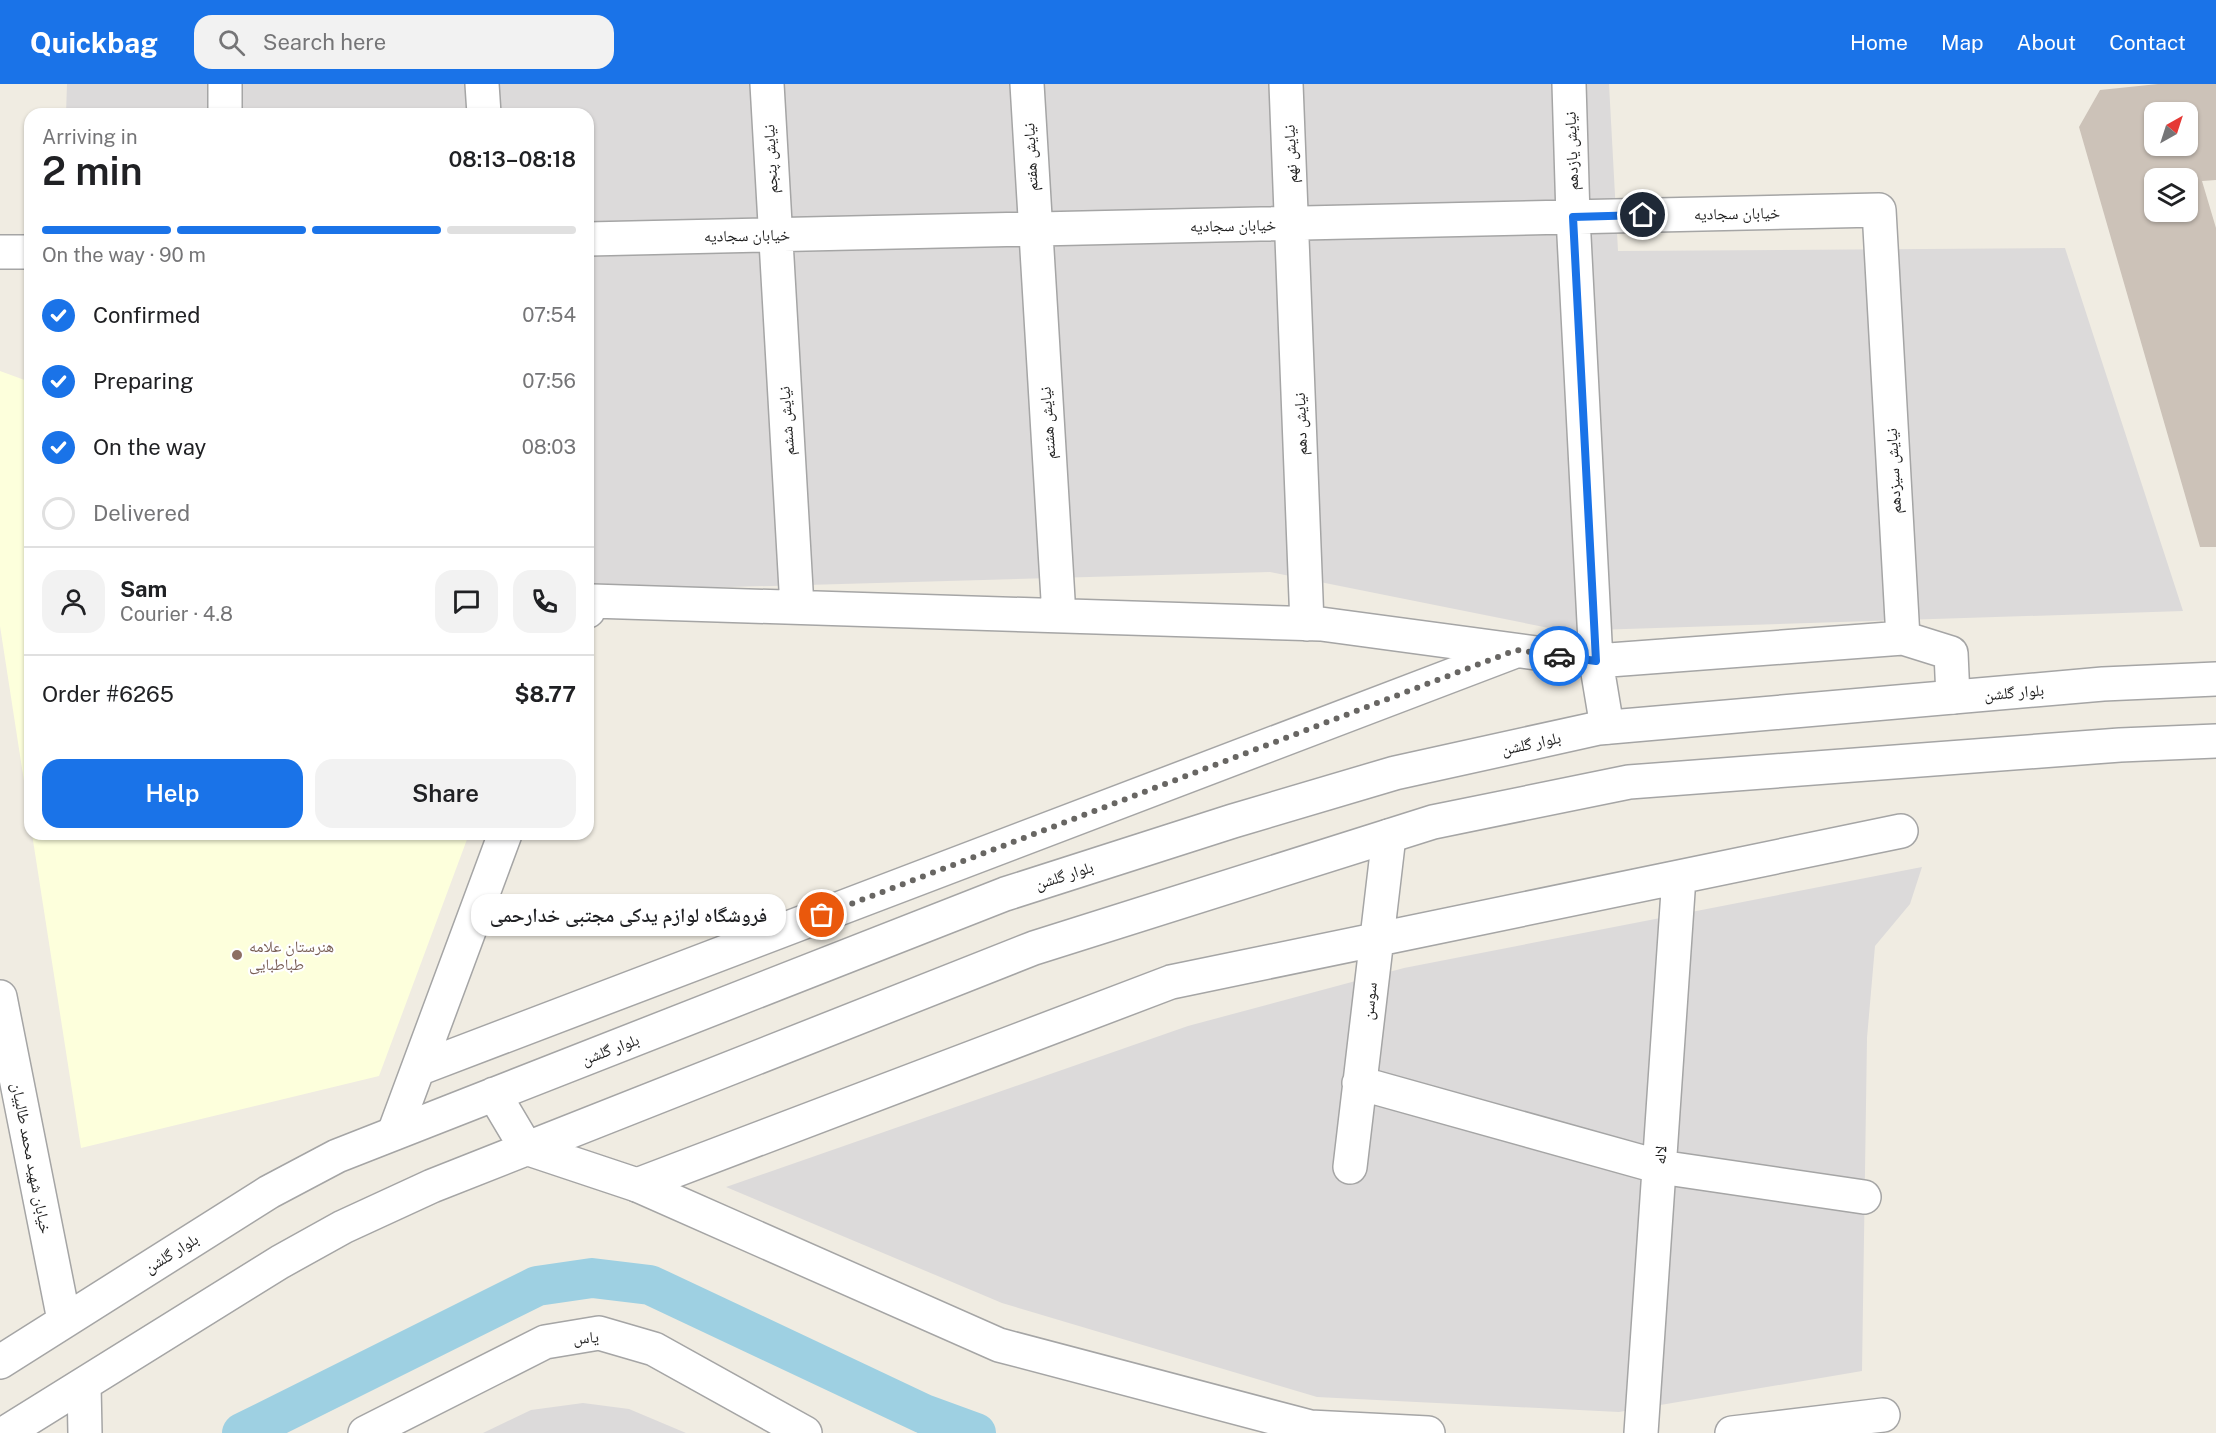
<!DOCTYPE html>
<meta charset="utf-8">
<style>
body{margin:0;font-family:"Public Sans","Noto Naskh Arabic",sans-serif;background:#f2f2f2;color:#202124;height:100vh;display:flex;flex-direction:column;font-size:22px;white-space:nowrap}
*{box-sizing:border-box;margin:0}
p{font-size:20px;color:#757577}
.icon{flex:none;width:33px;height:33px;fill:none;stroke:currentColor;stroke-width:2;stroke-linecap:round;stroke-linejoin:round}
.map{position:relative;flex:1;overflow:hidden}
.panel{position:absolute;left:24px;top:24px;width:570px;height:732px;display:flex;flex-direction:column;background:#fff;border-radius:18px;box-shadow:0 2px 4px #0004}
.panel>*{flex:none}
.needle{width:39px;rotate:39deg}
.tools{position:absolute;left:2144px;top:18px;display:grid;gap:12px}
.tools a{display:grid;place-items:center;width:54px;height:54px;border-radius:12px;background:#fff;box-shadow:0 2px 4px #0004;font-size:30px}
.pin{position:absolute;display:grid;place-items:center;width:51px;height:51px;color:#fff;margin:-26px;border:3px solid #fff;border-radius:50%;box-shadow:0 2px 6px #0007}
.courier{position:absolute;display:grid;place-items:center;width:60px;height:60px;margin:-30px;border:4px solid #1a73e8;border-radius:50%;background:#fff;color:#222;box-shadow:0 2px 8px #0007}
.bubble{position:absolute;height:42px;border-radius:18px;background:#fff;box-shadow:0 2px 4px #0004;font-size:20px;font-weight:600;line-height:42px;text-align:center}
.headline em{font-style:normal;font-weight:600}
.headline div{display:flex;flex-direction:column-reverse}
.headline{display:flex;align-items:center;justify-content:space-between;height:102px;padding:0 18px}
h1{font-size:39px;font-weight:600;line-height:45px}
.bar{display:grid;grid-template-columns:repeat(4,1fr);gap:9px 6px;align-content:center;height:72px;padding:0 18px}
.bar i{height:8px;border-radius:4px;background:#e0e0e0}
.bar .current{background:#1a73e8}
.bar p{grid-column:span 4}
.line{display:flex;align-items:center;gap:15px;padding:0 18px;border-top:2px solid #e0e0e0}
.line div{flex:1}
.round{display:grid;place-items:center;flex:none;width:63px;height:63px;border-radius:18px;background:#f2f2f2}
ol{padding:0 18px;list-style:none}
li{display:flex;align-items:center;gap:18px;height:66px}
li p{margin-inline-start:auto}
li .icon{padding:6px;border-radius:50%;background:#1a73e8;color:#fff;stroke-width:4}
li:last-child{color:#757577}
li i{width:33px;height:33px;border:3px solid #e0e0e0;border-radius:50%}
.cta{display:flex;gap:12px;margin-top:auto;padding:12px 18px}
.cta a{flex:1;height:69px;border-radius:18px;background:#1a73e8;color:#fff;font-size:24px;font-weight:600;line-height:69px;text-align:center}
.cta a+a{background:#f2f2f2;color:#202124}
header{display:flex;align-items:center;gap:36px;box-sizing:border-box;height:84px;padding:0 30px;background:#1a73e8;color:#fff}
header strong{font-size:28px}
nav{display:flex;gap:33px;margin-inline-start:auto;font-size:21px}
.search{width:420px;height:54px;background:#f2f2f2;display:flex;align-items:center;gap:15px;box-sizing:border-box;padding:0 21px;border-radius:18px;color:#757577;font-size:22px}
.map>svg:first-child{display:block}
</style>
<header>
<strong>Quickbag</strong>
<div class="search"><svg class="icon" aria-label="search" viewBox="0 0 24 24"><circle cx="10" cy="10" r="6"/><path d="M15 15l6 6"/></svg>Search here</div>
<nav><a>Home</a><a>Map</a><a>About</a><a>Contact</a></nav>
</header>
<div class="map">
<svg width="2216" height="1349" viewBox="0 0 2216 1349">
<rect width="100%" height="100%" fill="#f0ece2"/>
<!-- residential -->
<path fill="#dcdada" d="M67,0H1609L1618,167L2065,164L2183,527L1564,547L1270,488L588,507V30H66Z
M1922,783L1910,820L1875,862L1867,954L1862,1287L1619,1328L1317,1313L1002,1219L726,1103L1188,942L1404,884Z
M583,1319L629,1325L686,1349H483L531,1326Z"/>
<!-- education -->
<path fill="#fdffdc" d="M0,287L30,298V736L0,542Z
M32,750H469L379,992L81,1064Z"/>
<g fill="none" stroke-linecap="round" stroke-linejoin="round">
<!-- canal -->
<path stroke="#9ed0e2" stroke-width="40" d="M242,1349L537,1202L592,1194L650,1201L924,1330L976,1349"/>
</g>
<!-- building -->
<path fill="#ccc2b8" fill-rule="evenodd" d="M2158,0H2216V96L2202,97L2216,144V463H2200L2079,43L2100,6ZM2154,28H2187V62H2154ZM2154,94H2187V128H2154Z"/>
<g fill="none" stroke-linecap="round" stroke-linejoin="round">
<defs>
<path id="minor" d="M225,0V30
M482,0L484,30
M767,0L797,523
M1027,0L1059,532
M1286,0L1307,540
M1569,0L1573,133L1596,577L1607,643
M588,155L1879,126L1903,554L1951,569L1953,613
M0,168H30
M588,527L592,517L1321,540L1596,577L1903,554
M418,985L1513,568
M1359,999L1660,1083L1864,1113
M394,1049L505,750
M1350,1083L1389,752
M637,1101L1171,898L1901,747
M365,1349L545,1258L599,1249L654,1265L805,1349
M1641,1349L1679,793"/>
<path id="tertiary" d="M0,913L64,1236
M494,1010L526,1064L637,1101L999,1261L1310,1343L1428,1349
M0,1278L269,1108L337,1072L1005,810L1233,737L1395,689L1599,644L2103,600L2216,595
M84,1301L85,1349
M5,1349L280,1178L343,1143L432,1102L1034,864L1433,738L1629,698L2120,661L2216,657
M1732,1349L1883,1331"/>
</defs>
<!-- minor casing -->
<use href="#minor" stroke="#a5a5a5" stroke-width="36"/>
<!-- tertiary casing -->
<use href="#tertiary" stroke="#a5a5a5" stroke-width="36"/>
<!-- minor -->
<use href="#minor" stroke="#fff" stroke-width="33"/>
<!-- tertiary -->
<use href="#tertiary" stroke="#fff" stroke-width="33"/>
</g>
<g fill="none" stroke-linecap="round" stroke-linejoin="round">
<!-- done -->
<path stroke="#686663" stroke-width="6" stroke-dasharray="0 10.8" d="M822,831L1516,566L1559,572"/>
<!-- route -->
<path stroke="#1a73e8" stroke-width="8" d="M1559,572L1596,577L1573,133L1643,131"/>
</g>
<!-- markers -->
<circle fill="#8d6e63" stroke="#fff" stroke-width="2" cx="237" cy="871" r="6"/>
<g text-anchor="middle" stroke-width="4.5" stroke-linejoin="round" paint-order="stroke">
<!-- street labels -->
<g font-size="16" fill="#1e1e1e" stroke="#fff">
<text transform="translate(1571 67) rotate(-92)" y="6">نیایش یازدهم</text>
<text transform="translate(1290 70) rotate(-93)" y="6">نیایش نهم</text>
<text transform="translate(1030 73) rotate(-93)" y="6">نیایش هفتم</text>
<text transform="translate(770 75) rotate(-93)" y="6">نیایش پنجم</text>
<text transform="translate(1737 129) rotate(-1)" y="6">خیابان سجادیه</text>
<text transform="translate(1233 141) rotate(-1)" y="6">خیابان سجادیه</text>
<text transform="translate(747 151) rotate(-1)" y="6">خیابان سجادیه</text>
<text transform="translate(786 337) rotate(-94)" y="6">نیایش ششم</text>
<text transform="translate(1047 339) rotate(-94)" y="6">نیایش هشتم</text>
<text transform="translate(1300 340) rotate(-92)" y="6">نیایش دهم</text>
<text transform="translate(1893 387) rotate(-93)" y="6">نیایش سیزدهم</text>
<text transform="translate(2014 608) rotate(-5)" y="6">بلوار گلشن</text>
<text transform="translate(1531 659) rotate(-12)" y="6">بلوار گلشن</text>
<text transform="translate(1064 791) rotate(-18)" y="6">بلوار گلشن</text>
<text transform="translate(1369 917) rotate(-84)" y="6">سوسن</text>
<text transform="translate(610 965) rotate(-21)" y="6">بلوار گلشن</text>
<text transform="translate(1660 1071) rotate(-86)" y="6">لاله</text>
<text transform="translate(32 1074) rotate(79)" y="6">خیابان شهید محمد طالبیان</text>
<text transform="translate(171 1169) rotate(-32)" y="6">بلوار گلشن</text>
<text transform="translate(586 1253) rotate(-4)" y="6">یاس</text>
</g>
<!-- education labels -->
<g font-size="16" fill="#785e54" stroke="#fff" text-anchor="start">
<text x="249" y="868">هنرستان علامه<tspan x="249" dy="18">طباطبایی</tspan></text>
</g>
</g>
</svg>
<div class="tools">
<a><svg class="needle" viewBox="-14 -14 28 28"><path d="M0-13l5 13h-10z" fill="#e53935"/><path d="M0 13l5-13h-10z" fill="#757577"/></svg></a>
<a><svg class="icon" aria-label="layers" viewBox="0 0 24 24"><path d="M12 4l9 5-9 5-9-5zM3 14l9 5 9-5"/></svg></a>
</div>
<div class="pin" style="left:822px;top:831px;background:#ea580c"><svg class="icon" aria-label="bag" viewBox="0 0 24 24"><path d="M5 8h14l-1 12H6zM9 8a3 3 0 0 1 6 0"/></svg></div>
<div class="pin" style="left:1643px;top:131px;background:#1f2937"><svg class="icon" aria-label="home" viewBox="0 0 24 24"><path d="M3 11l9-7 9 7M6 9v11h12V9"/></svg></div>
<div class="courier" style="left:1559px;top:572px"><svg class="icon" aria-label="car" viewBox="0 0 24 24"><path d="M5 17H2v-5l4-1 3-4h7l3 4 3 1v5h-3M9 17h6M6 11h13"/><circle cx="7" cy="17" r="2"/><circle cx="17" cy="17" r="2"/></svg></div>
<div class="bubble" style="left:471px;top:810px;width:315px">فروشگاه لوازم یدکی مجتبی خدارحمی</div>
<section class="panel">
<div class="headline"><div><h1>2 min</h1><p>Arriving in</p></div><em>08:13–08:18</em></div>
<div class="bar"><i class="current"></i><i class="current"></i><i class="current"></i><i></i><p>On the way · 90 m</p></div>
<ol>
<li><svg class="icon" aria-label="check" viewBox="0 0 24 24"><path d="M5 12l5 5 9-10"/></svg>Confirmed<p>07:54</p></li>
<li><svg class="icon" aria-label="check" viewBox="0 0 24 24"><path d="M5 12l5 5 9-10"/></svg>Preparing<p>07:56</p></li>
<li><svg class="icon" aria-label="check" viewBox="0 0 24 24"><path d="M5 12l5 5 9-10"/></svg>On the way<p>08:03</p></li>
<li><i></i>Delivered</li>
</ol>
<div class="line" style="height:108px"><a class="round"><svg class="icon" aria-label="person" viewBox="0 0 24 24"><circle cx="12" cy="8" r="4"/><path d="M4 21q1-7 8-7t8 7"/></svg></a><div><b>Sam</b><p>Courier · 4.8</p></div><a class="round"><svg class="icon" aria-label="chat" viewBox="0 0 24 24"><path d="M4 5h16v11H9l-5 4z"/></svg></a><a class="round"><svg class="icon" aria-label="phone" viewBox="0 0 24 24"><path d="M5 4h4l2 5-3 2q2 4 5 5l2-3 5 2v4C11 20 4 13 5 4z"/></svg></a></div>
<div class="line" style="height:78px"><div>Order #6265</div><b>$8.77</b></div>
<div class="cta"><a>Help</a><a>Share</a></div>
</section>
</div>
